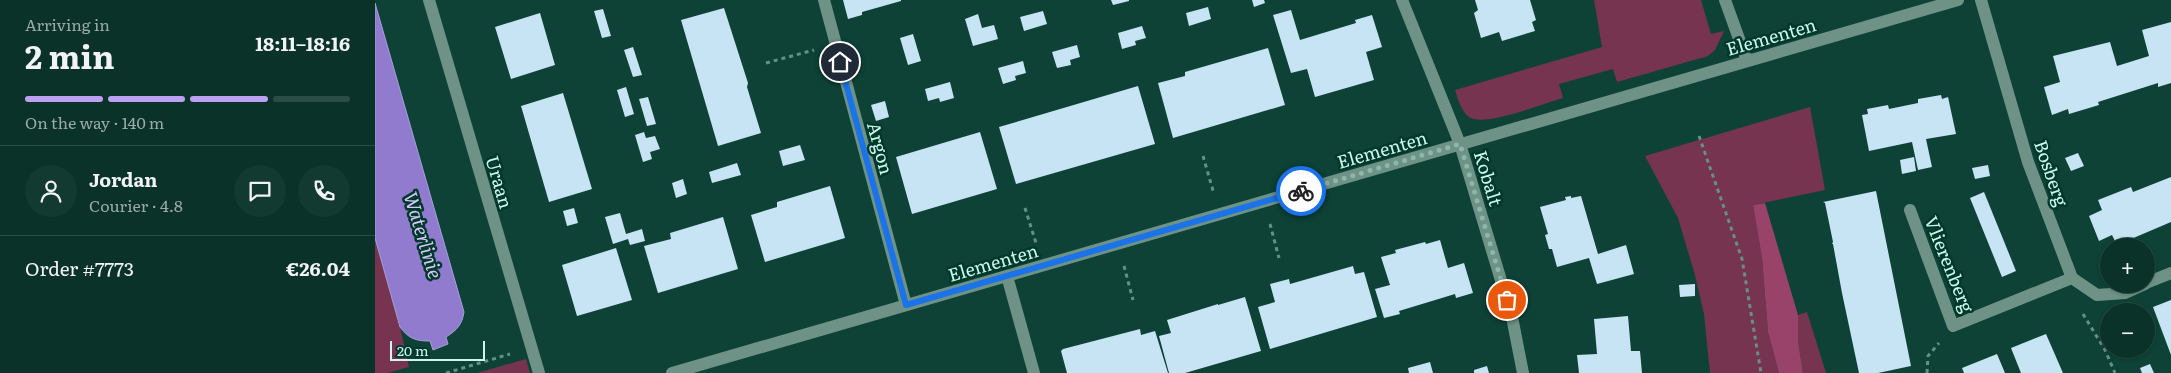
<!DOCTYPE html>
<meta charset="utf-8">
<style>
body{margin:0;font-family:Literata,serif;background:#133a30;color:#f1f3f6;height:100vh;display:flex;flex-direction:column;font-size:19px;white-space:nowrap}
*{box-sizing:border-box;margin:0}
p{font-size:16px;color:#99aaa8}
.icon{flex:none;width:28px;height:28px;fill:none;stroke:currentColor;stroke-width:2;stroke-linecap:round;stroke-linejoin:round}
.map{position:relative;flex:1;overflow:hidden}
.details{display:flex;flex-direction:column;background:#0a3228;width:375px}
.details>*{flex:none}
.controls{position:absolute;left:1725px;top:238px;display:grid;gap:10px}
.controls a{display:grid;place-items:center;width:55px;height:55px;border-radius:50%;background:#0a3228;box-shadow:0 1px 4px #0004,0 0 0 1px #2a4d45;font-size:25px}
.scale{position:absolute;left:15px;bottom:12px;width:95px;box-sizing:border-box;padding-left:5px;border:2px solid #ccf7ea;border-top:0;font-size:14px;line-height:18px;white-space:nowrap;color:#ccf7ea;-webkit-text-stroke:4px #00382c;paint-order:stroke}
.pin{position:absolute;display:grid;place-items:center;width:42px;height:42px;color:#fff;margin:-21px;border:2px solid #fff;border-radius:50%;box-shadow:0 1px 5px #0007}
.courier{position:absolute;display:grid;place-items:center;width:50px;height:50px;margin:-25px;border:4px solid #1a73e8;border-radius:50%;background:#fff;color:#222;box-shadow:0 1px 6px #0007}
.head em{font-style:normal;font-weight:700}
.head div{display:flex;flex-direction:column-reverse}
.head{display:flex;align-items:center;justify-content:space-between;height:85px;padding:0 25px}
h1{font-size:32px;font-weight:700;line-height:38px}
.bar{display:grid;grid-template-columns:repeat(4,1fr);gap:8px 5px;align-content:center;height:60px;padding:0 25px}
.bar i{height:6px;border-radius:4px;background:#2a4d45}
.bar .on{background:#bca0f2}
.bar p{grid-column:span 4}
.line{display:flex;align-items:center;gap:12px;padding:0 25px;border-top:1px solid #2a4d45}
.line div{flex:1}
.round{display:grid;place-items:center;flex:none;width:52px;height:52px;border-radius:26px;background:#133a30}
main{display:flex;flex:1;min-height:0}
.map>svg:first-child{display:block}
.green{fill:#763451}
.forest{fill:#99426a}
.water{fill:#907bcf;stroke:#a2a0d7}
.building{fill:#c7e4f5}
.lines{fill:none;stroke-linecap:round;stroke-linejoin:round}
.path{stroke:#629286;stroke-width:3;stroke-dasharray:4 4;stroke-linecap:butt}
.minor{stroke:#6e9286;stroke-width:12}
.done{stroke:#8ab8ab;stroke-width:5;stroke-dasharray:0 9}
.route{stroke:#1a73e8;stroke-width:6}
.labels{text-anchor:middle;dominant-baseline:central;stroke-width:5;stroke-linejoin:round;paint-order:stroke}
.street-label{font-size:18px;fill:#ccf7ea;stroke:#00382c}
.water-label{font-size:19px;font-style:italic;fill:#d2c9f6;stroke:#00382c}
</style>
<main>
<section class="details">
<div class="head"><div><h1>2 min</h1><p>Arriving in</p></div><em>18:11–18:16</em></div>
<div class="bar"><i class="on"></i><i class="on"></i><i class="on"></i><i></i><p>On the way · 140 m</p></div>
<div class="line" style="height:90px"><a class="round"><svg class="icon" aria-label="person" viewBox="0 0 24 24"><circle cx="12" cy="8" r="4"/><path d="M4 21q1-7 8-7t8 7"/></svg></a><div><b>Jordan</b><p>Courier · 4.8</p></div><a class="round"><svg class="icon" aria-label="chat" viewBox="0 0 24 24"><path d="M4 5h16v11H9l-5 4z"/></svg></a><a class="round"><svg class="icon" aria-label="phone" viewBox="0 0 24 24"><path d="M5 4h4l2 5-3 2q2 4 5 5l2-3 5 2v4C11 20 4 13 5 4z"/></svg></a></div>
<div class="line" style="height:65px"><div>Order #7773</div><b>€26.04</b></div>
</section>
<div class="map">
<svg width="1796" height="373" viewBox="0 0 1796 373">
<rect width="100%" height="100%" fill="#0e4236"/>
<!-- green -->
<path class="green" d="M 1219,0 L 1326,0 L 1336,34 L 1349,31 L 1340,50 L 1333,56 L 1242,82 L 1238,69 L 1184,84 L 1188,98 C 1169,103 1109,128 1094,117 C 1086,111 1083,99 1080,90 L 1227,47 Z
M 1435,107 L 1450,190 L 1378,205 L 1387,258 L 1393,332 L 1404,373 L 1335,373 L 1329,314 L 1320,275 L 1303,218 L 1270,156 Z
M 0,238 L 25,327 L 34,367 L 12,373 L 0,373 Z
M 1432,312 L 1451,373 L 1428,373 L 1423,341 L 1423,315 Z
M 151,359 L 155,373 L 102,373 Z"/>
<!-- forest -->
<path class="forest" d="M 1390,203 L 1423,315 L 1423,341 L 1428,373 L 1404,373 L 1393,332 L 1387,258 L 1378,205 Z"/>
<!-- water -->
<path class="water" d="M 0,3 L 89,312 C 87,325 82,330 71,337 L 73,344 L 58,350 L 55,341 C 41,341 34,339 25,327 L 0,238 Z"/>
<!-- building -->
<path class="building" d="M 468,0 L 526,0 L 526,1 L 487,12 L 487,15 L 473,19 Z
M 736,0 L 754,0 L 754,1 L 738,5 Z
M 877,0 L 889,0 L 890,3 L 879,7 Z
M 1100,0 L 1155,0 L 1161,20 L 1157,22 L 1160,31 L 1127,41 L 1124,32 L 1106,38 L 1099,13 L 1103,10 Z
M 833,7 L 836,19 L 814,26 L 811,13 Z
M 349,8 L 373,83 L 372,87 L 386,133 L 343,146 L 306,20 Z
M 228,9 L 236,36 L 227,38 L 219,11 Z
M 916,10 L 925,40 L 981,23 L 980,20 L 997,15 L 1007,47 L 991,52 L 999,80 L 940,97 L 932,69 L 916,73 L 898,15 Z
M 668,11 L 672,24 L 649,31 L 645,17 Z
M 165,13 L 180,65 L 136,79 L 120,27 Z
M 603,14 L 607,28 L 619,25 L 623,39 L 598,46 L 590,19 Z
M 1796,22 L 1796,83 L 1783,87 L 1783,83 L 1723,102 L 1724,105 L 1694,114 L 1693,109 L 1677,115 L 1669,87 L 1685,82 L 1678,56 L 1735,42 L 1742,66 L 1774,56 L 1767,30 Z
M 767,26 L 771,38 L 760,41 L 761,45 L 747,49 L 743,33 Z
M 538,34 L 546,61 L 533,65 L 525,38 Z
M 702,45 L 705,57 L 695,60 L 696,65 L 682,68 L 677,52 Z
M 258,47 L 267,75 L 258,77 L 249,50 Z
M 893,48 L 910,105 L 798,138 L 783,83 L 810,76 L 810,72 Z
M 648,61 L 651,73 L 640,76 L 641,80 L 628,84 L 623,68 Z
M 575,82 L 579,98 L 565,102 L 564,98 L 553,101 L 550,89 Z
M 763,86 L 780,144 L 641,184 L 624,127 Z
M 251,87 L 259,114 L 250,117 L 242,90 Z
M 188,93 L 217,189 L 174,202 L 146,106 Z
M 1566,95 L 1567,99 L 1573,97 L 1581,134 L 1551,139 L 1557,167 L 1543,170 L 1537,142 L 1494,151 L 1487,115 L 1493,114 L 1492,109 L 1513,105 L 1514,109 L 1543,103 L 1543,99 Z
M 273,97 L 281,124 L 272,126 L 264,99 Z
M 510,101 L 514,117 L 501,121 L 496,105 Z
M 269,132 L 271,138 L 280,136 L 285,149 L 275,152 L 277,159 L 268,162 L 260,135 Z
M 605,132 L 622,189 L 537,214 L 521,157 Z
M 425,145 L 430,160 L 408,166 L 404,151 Z
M 1703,153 L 1709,166 L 1696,171 L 1690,158 Z
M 1539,157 L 1541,171 L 1527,174 L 1525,160 Z
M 362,163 L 366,175 L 337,183 L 334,172 Z
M 1613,165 L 1615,176 L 1600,179 L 1597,168 Z
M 1796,177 L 1796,222 L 1742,245 L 1737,235 L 1724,241 L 1714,216 L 1727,210 L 1723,200 L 1756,187 L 1758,192 Z
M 308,179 L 312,194 L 301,198 L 297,183 Z
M 455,186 L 470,238 L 390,262 L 376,215 L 402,207 L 402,202 Z
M 1501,191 L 1536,366 L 1503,373 L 1484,373 L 1467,293 L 1458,244 L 1457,244 L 1458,242 L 1450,203 L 1448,202 Z
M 1609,192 L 1641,271 L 1627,277 L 1595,198 Z
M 1196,196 L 1196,198 L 1206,196 L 1223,254 L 1251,245 L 1259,274 L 1222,284 L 1214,258 L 1182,267 L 1177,249 L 1174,249 L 1170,235 L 1173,234 L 1165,207 L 1191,200 L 1190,197 Z
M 199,208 L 203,223 L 192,226 L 188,211 Z
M 245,213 L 251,234 L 267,229 L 270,241 L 255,245 L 253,239 L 238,244 L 230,217 Z
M 348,217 L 363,269 L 283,293 L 269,246 L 296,239 L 295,233 Z
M 1065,240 L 1073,268 L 1089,263 L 1098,293 L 1081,298 L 1080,294 L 1024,311 L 1025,314 L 1009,318 L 1000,289 L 1015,285 L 1006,257 L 1021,253 L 1020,250 L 1050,242 L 1051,244 Z
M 241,248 L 257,300 L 202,316 L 187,265 Z
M 978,266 L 980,274 L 989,272 L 1002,317 L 895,349 L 883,307 L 900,302 L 895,284 L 914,279 L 915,284 Z
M 1320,284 L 1320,296 L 1305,297 L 1304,285 Z
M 870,297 L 886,351 L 810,373 L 794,373 L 784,336 L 796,333 L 792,320 L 843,304 L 843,305 Z
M 1796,300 L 1796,355 L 1778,307 Z
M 1757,304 L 1759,311 L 1748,311 L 1747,307 Z
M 1253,316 L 1256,351 L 1265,351 L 1267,373 L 1204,373 L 1202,355 L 1222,354 L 1219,319 Z
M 765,329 L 766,335 L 780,331 L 793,373 L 692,373 L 686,351 L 688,349 Z
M 1671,334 L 1688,373 L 1646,373 L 1636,348 Z
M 1622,354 L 1630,373 L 1589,373 L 1587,368 Z
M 1055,362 L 1058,373 L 1034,373 L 1033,368 Z
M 1775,364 L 1779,373 L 1767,373 L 1765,368 Z
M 1112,366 L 1114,373 L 1099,373 L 1099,370 Z"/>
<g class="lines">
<!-- path -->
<path class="path" d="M 391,63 L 439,50
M 1324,136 L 1367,259 L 1386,373
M 828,156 L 839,194
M 650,208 L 661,243
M 895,224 L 904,258
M 749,266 L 758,300
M 1708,314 L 1730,350 L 1740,373
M 71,373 L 135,354
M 1552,373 L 1553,356 L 1564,343"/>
<!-- minor -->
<path class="minor" d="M 54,0 L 164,373
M 449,0 L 531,305
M 1027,0 L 1085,144 L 1137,317 L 1148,373
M 1350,0 L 1372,61
M 1606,0 L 1653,162 L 1697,278 L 1722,295 L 1750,293 L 1770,284
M 1535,210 L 1578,326 L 1697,278
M 632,276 L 659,373
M 1771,283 L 1796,273
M 297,373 L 1583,0"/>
</g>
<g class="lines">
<!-- done -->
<path class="done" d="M 926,191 L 1085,144 L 1132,300"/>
<!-- route -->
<path class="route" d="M 465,62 L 531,305 L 926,191"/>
</g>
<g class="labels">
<!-- street labels -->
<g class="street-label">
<text transform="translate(1396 36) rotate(-16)">Elementen</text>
<text transform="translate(506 148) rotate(75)">Argon</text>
<text transform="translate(1007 149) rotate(-16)">Elementen</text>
<text transform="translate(1677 173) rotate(71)">Bosberg</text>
<text transform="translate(1114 178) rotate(73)">Kobalt</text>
<text transform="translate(125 182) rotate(74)">Uraan</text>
<text transform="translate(618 262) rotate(-16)">Elementen</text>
<text transform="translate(1575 264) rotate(68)">Vlierenberg</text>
</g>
<!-- water labels -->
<g class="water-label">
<text transform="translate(49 235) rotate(73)">Waterlinie</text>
</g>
</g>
</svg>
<div class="controls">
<a>+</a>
<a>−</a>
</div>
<div class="scale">20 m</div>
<div class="pin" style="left:1132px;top:300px;background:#ea580c"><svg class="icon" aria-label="bag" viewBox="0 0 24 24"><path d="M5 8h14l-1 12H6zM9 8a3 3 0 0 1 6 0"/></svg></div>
<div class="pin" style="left:465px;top:62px;background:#1f2937"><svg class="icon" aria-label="home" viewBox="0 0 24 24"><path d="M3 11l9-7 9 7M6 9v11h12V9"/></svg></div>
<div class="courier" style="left:926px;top:191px"><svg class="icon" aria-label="bike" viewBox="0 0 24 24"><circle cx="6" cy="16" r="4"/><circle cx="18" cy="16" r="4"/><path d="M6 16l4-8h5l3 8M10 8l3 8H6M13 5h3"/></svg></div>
</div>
</main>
